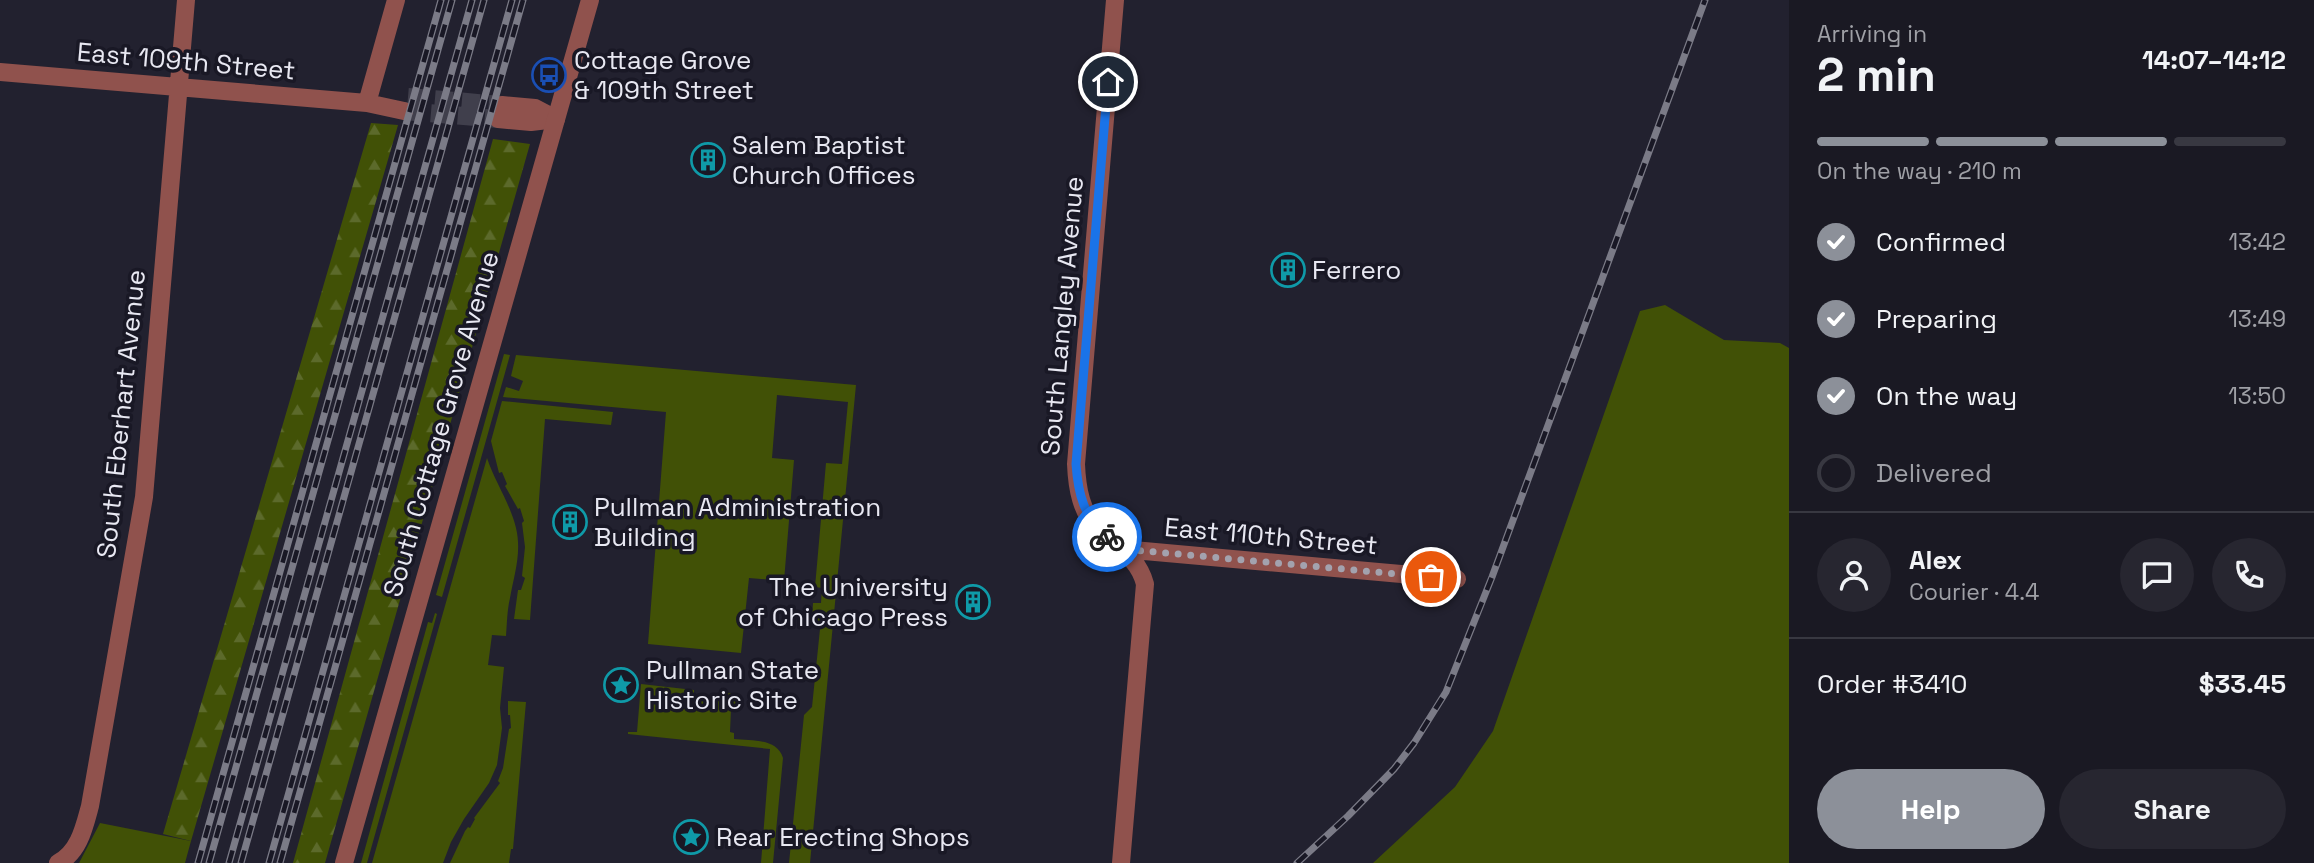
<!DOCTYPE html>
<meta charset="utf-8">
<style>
body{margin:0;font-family:"Space Grotesk",sans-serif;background:#272630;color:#f1f3f6;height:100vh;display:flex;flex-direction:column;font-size:26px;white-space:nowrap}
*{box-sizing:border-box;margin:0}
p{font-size:23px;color:#9fa0a6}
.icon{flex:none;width:38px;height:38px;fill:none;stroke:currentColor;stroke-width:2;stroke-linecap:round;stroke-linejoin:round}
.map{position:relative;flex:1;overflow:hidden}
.panel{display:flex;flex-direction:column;background:#1a1923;width:525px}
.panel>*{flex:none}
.pin{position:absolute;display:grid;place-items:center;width:60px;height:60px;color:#fff;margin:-30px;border:4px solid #fff;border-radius:50%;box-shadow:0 2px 7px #0007}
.courier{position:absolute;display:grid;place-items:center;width:70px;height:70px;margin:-35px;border:5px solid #1a73e8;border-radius:50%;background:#fff;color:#222;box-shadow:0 2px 9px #0007}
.overview em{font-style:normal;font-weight:600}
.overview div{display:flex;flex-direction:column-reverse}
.overview{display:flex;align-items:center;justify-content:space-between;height:119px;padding:0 28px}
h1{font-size:46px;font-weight:600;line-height:52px}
.bar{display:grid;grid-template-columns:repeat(4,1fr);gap:10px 7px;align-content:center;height:84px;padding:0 28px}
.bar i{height:9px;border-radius:5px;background:#383841}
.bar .selected{background:#8c9099}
.bar p{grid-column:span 4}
.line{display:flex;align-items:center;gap:18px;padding:0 28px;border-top:2px solid #383841}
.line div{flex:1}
.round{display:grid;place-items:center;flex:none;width:74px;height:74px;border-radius:37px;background:#272630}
ol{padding:0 28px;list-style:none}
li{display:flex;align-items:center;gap:21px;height:77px}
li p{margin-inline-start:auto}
li .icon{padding:7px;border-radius:50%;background:#8c9099;color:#fff;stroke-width:4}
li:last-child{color:#9fa0a6}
li i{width:38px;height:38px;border:4px solid #383841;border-radius:50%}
.primary-button{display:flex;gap:14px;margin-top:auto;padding:14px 28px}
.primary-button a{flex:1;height:80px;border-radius:42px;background:#8c9099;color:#fff;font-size:28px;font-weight:600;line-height:80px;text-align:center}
.primary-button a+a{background:#272630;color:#f1f3f6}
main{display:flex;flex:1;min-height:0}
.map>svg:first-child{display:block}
.grass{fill:#415106}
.forest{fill:url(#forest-firs)}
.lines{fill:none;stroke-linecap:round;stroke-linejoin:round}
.minor-tunnel{stroke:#403f4c;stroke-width:18;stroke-dasharray:18 9;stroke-linecap:butt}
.minor{stroke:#90524d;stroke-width:18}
.tertiary{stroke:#90524d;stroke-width:18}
.rail-casing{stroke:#7b7b87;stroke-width:7}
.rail{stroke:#191825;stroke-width:4.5;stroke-dasharray:13;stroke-linecap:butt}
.done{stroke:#a3a2ae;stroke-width:7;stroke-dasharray:0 12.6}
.route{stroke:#1a73e8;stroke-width:9}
.labels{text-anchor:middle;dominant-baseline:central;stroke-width:7;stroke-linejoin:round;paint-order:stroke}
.poi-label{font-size:26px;fill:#e8e8f2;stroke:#191825;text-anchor:start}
.street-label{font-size:26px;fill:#e8e8f2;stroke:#191825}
</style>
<main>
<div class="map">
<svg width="1789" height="863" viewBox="0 0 1789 863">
<defs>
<pattern id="forest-firs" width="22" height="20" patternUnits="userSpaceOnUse" patternTransform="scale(1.75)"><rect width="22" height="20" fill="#415106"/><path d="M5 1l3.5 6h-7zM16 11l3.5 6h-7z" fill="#5c6a2b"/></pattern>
</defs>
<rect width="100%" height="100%" fill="#22212f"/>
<!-- grass -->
<path class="grass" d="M 1665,305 L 1724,340 L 1780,343 L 1789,348 L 1789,863 L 1373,863 L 1455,787 L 1493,731 L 1640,311 Z
M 504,354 L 510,355 L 442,597 L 436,595 Z
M 516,355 L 856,385 L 810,863 L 789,863 L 804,715 L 812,707 L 820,629 L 812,619 L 813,603 L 821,603 L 822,588 L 815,587 L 826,463 L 842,464 L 848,402 L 777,395 L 772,458 L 794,460 L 784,581 L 749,578 L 741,653 L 648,644 L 666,412 L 503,397 L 506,387 L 519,391 L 523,381 L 511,376 Z
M 502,401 L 613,412 L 611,425 L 545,419 L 530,620 L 514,619 L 518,590 L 521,590 L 525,578 L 522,576 L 525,547 L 522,523 L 524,521 L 520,508 L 518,509 L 505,486 L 507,484 L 502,472 L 499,473 L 491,441 Z
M 487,458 C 495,482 510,503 516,528 C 522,553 514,575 510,598 C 507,611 507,624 506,636 L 492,635 L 488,665 L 504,667 L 500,708 L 502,728 L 497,765 L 489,783 L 464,819 L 451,842 L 443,863 L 372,863 Z
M 435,613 L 437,614 L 367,863 L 361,863 L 428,622 L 432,623 Z
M 641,684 L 694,690 L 694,695 L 720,698 L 721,692 L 738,694 L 737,709 L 731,709 L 730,732 L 734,733 L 734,739 C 751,741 777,738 783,758 L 773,863 L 761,863 L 770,749 L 628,734 L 628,732 L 637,732 Z
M 508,701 L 526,702 L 513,849 L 511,849 L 509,863 L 450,863 L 465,831 L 468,827 L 470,828 L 475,819 L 474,818 L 500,783 L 498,781 L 503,768 L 509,729 L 511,728 L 510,715 L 508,715 Z
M 100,823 L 191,841 L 185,863 L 79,863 Z"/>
<!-- forest -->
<path class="forest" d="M 371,123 L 398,125 L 191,841 L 163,834 Z
M 493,139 L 530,144 L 325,863 L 293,863 Z"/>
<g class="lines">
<!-- minor-tunnel -->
<path class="minor-tunnel" d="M 408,97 L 502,105
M 404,111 L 498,119"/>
<!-- minor -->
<path class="minor" d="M 1115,0 L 1076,464 C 1077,489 1081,512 1099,531 C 1118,549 1138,557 1145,584 L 1121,863
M 0,72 L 367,103 L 404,111
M 367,103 L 396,0
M 502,105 L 535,108 L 556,119
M 498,119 L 531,122 L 556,119
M 1122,549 L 1457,579
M 58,863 C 79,852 84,828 90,806 L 144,497 L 186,0"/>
<!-- tertiary -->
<path class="tertiary" d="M 344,863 L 590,0"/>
<!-- rail casing -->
<g class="rail-casing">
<path id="rail" d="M 198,863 L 441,0
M 209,863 L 452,0
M 229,863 L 472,0
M 241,863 L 484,0
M 269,863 L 512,0
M 280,863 L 523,0
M 1297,863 L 1348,816 L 1394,769 L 1414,743 L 1446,692 L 1492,577 L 1705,0"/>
</g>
<!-- rail -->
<use href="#rail" class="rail"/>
</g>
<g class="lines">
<!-- done -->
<path class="done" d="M 1107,537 L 1122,549 L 1431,577"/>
<!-- route -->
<path class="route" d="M 1107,537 C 1084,517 1078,494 1076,464 L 1108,82"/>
</g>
<!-- icons -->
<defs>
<g id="bus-ring" transform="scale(1.75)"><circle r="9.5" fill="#191825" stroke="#1a4fb4" stroke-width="1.5"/><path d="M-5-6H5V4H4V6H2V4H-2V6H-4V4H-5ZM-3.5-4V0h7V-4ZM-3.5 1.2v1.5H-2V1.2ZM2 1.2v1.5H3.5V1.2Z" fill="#1a4fb4"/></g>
<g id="building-ring" transform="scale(1.75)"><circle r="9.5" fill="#191825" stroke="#0f9aa8" stroke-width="1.5"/><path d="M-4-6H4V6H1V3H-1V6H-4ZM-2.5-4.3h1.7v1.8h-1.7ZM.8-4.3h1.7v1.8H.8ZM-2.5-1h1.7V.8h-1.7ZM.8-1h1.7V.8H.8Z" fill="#0f9aa8"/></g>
<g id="sight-ring" transform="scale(1.75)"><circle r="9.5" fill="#191825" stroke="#0f9aa8" stroke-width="1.5"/><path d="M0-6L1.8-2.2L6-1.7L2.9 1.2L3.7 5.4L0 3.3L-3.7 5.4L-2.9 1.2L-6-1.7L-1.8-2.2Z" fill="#0f9aa8"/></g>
</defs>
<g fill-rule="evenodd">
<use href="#bus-ring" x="549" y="75"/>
<use href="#building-ring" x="708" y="160"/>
<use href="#building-ring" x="1288" y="270"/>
<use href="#building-ring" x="570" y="522"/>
<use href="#building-ring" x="973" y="602"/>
<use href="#sight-ring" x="621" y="685"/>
<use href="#sight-ring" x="691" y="837"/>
</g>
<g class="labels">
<!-- poi labels -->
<g class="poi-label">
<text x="574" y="60">Cottage Grove<tspan x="574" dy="30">&amp; 109th Street</tspan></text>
<text x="732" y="145">Salem Baptist<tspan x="732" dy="30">Church Offices</tspan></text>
<text x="1312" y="270">Ferrero</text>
<text x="594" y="507">Pullman Administration<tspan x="594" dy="30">Building</tspan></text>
<text x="948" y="587" text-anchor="end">The University<tspan x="948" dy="30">of Chicago Press</tspan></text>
<text x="646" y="670">Pullman State<tspan x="646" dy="30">Historic Site</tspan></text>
<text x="716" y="837">Rear Erecting Shops</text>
</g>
<!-- street labels -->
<g class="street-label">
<text transform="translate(186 61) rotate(5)">East 109th Street</text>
<text transform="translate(1062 316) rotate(-85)">South Langley Avenue</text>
<text transform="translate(121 414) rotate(-84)">South Eberhart Avenue</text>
<text transform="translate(441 424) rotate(-74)">South Cottage Grove Avenue</text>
<text transform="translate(1271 536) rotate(5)">East 110th Street</text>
</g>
</g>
</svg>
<div class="pin" style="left:1431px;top:577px;background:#ea580c"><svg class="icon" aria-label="bag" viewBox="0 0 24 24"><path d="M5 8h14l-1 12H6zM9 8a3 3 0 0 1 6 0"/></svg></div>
<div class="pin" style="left:1108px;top:82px;background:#1f2937"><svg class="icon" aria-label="home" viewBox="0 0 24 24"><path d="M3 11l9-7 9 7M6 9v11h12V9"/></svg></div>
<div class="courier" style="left:1107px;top:537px"><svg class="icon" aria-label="bike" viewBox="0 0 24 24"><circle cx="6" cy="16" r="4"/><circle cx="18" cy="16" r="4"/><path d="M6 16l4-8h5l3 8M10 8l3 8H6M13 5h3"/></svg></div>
</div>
<section class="panel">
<div class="overview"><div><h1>2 min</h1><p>Arriving in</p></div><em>14:07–14:12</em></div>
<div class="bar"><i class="selected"></i><i class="selected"></i><i class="selected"></i><i></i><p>On the way · 210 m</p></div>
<ol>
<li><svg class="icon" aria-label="check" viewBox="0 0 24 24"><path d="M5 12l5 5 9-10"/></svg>Confirmed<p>13:42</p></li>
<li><svg class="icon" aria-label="check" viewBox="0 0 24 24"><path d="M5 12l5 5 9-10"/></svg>Preparing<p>13:49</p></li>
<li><svg class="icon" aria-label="check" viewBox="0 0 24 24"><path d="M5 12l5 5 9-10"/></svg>On the way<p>13:50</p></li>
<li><i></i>Delivered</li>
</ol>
<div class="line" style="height:126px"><a class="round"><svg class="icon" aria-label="person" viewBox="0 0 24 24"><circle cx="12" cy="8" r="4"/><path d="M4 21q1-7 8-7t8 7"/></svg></a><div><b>Alex</b><p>Courier · 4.4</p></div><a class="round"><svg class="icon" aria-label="chat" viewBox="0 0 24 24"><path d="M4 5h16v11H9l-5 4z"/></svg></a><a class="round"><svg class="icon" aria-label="phone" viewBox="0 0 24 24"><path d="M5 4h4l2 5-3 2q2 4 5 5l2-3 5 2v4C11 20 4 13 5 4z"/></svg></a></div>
<div class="line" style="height:91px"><div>Order #3410</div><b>$33.45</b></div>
<div class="primary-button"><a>Help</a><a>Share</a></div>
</section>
</main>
